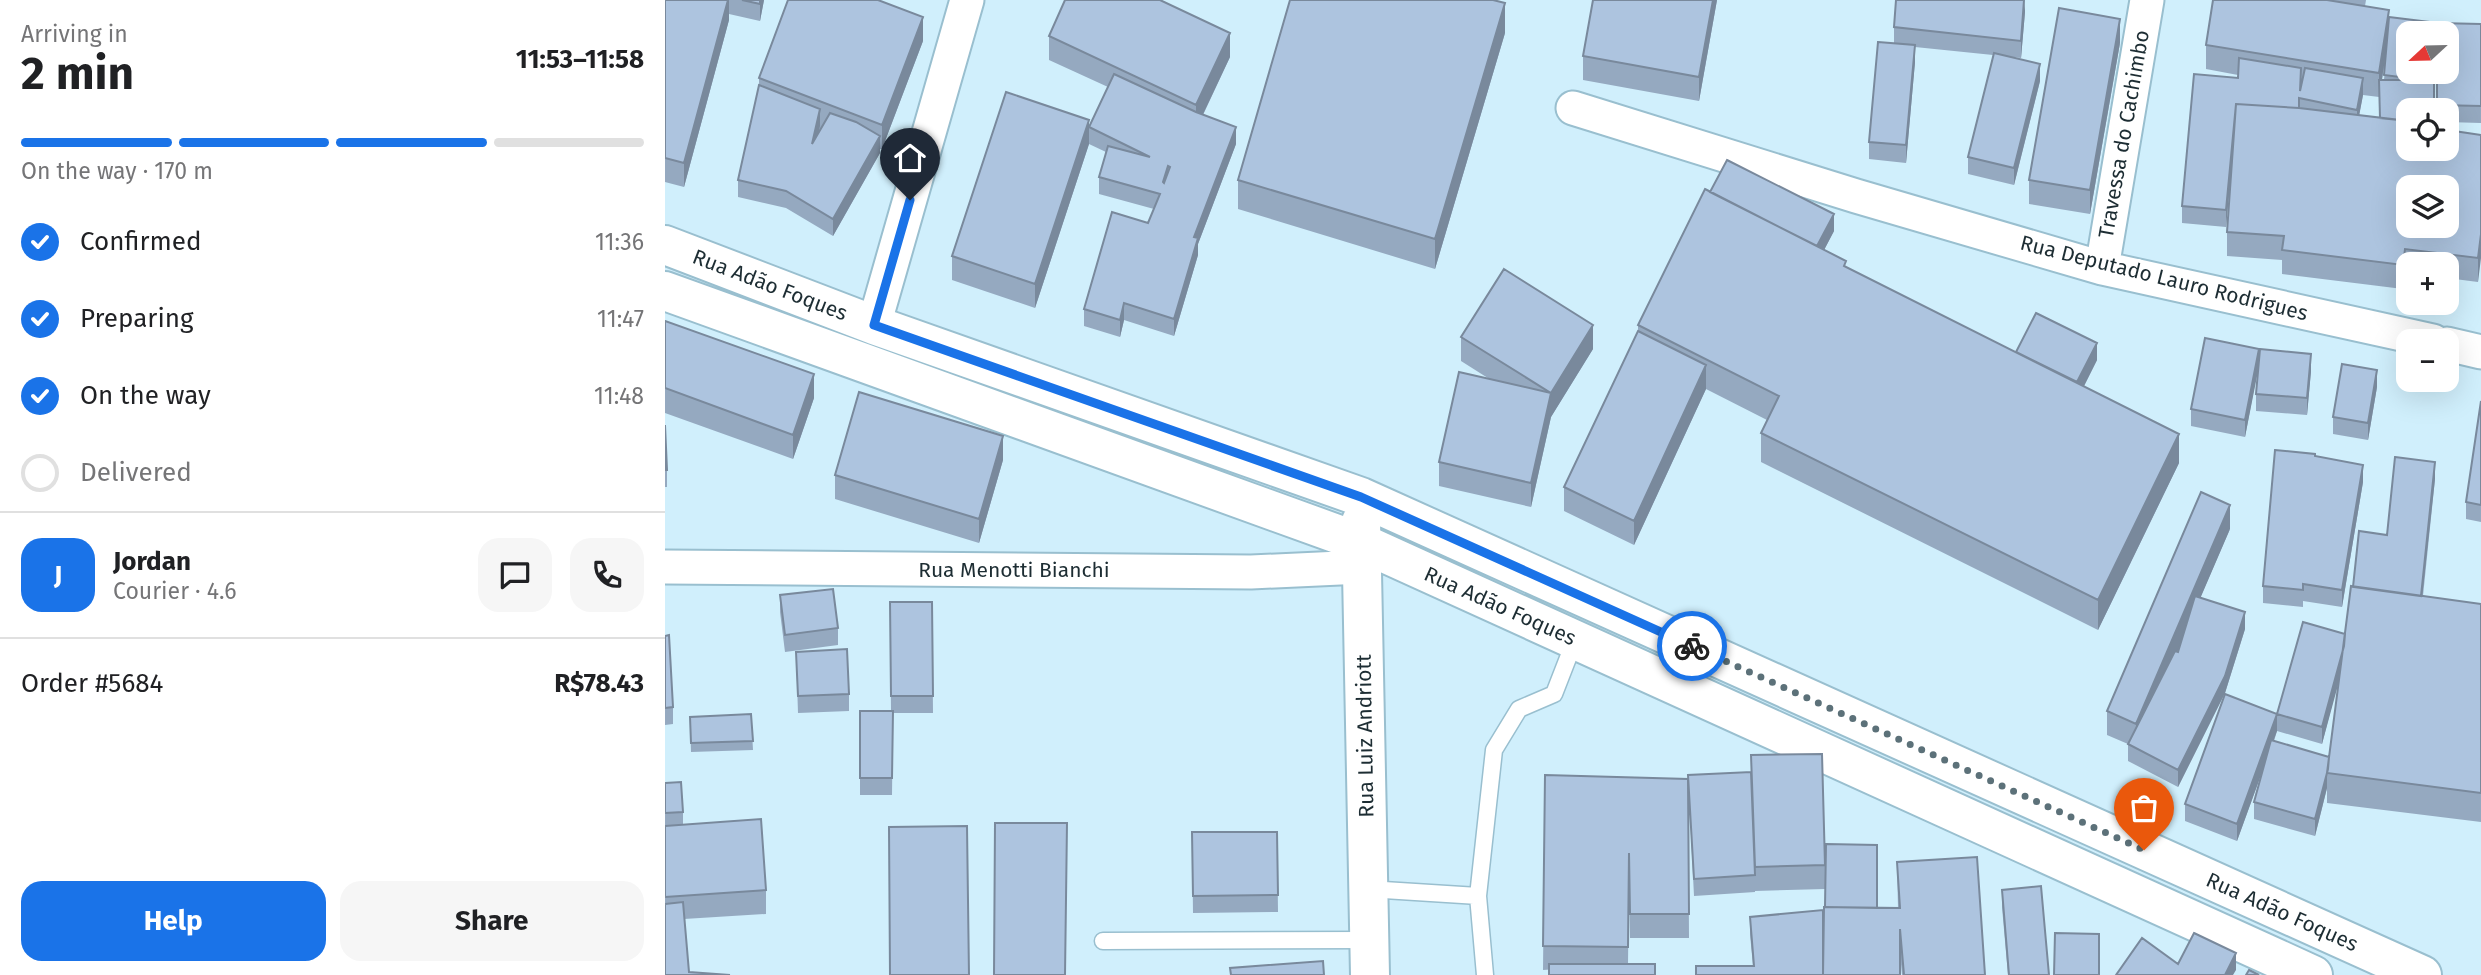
<!DOCTYPE html>
<meta charset="utf-8">
<style>
body{margin:0;font-family:"Fira Sans",sans-serif;background:#f6f6f6;color:#202124;height:100vh;display:flex;flex-direction:column;font-size:26px;white-space:nowrap}
*{box-sizing:border-box;margin:0}
p{font-size:23px;color:#757577}
.icon{flex:none;width:38px;height:38px;fill:none;stroke:currentColor;stroke-width:2;stroke-linecap:round;stroke-linejoin:round}
.map{position:relative;flex:1;overflow:hidden}
.panel{display:flex;flex-direction:column;background:#fff;width:665px}
.panel>*{flex:none}
.needle{width:46px;rotate:248deg}
.tools{position:absolute;left:1731px;top:21px;display:grid;gap:14px}
.tools a{display:grid;place-items:center;width:63px;height:63px;border-radius:14px;background:#fff;box-shadow:0 7px 28px #0002;font-size:35px}
.pin{position:absolute;display:grid;place-items:center;width:60px;height:60px;color:#fff;margin:-72px -30px;border-radius:50% 50% 50% 0;rotate:-45deg;box-shadow:0 0 7px #0007}
.pin .icon{rotate:45deg}
.courier{position:absolute;display:grid;place-items:center;width:70px;height:70px;margin:-35px;border:5px solid #1a73e8;border-radius:50%;background:#fff;color:#222;box-shadow:0 2px 9px #0007}
.head em{font-style:normal;font-weight:700}
.head div{display:flex;flex-direction:column-reverse}
.head{display:flex;align-items:center;justify-content:space-between;height:119px;padding:0 21px}
h1{font-size:46px;font-weight:700;line-height:52px}
.bar{display:grid;grid-template-columns:repeat(4,1fr);gap:10px 7px;align-content:center;height:84px;padding:0 21px}
.bar i{height:9px;border-radius:5px;background:#e0e0e0}
.bar .current{background:#1a73e8}
.bar p{grid-column:span 4}
.line{display:flex;align-items:center;gap:18px;padding:0 21px;border-top:2px solid #e0e0e0}
.line div{flex:1}
.round{display:grid;place-items:center;flex:none;width:74px;height:74px;border-radius:21px;background:#f6f6f6}
ol{padding:0 21px;list-style:none}
li{display:flex;align-items:center;gap:21px;height:77px}
li p{margin-inline-start:auto}
li .icon{padding:7px;border-radius:50%;background:#1a73e8;color:#fff;stroke-width:4}
li:last-child{color:#757577}
li i{width:38px;height:38px;border:4px solid #e0e0e0;border-radius:50%}
.cta{display:flex;gap:14px;margin-top:auto;padding:14px 21px}
.cta a{flex:1;height:80px;border-radius:21px;background:#1a73e8;color:#fff;font-size:28px;font-weight:700;line-height:80px;text-align:center}
.cta a+a{background:#f6f6f6;color:#202124}
main{display:flex;flex:1;min-height:0}
.map>svg:first-child{display:block}
.lines{fill:none;stroke-linecap:round;stroke-linejoin:round}
.lane-casing{stroke:#99bfcf;stroke-width:19}
.street-casing{stroke:#99bfcf;stroke-width:37}
.secondary-casing{stroke:#99bfcf;stroke-width:42}
.lane{stroke:#fff;stroke-width:16}
.street{stroke:#fff;stroke-width:33}
.secondary{stroke:#fff;stroke-width:38}
.wall{fill:#95a9c0;fill-rule:evenodd}
.shaded-wall{fill:#79899c}
.building{fill:#adc4df;stroke:#79899c;stroke-width:2;fill-rule:evenodd}
.done{stroke:#5c7179;stroke-width:7;stroke-dasharray:0 12.6}
.route{stroke:#1a73e8;stroke-width:9}
.labels{text-anchor:middle;dominant-baseline:central;stroke-width:7;stroke-linejoin:round;paint-order:stroke}
.street-label{font-size:21px;fill:#1d2d33;stroke:#fff}
</style>
<main>
<section class="panel">
<div class="head"><div><h1>2 min</h1><p>Arriving in</p></div><em>11:53–11:58</em></div>
<div class="bar"><i class="current"></i><i class="current"></i><i class="current"></i><i></i><p>On the way · 170 m</p></div>
<ol>
<li><svg class="icon" aria-label="check" viewBox="0 0 24 24"><path d="M5 12l5 5 9-10"/></svg>Confirmed<p>11:36</p></li>
<li><svg class="icon" aria-label="check" viewBox="0 0 24 24"><path d="M5 12l5 5 9-10"/></svg>Preparing<p>11:47</p></li>
<li><svg class="icon" aria-label="check" viewBox="0 0 24 24"><path d="M5 12l5 5 9-10"/></svg>On the way<p>11:48</p></li>
<li><i></i>Delivered</li>
</ol>
<div class="line" style="height:126px"><b class="round" style="background:#1a73e8;color:#fff">J</b><div><b>Jordan</b><p>Courier · 4.6</p></div><a class="round"><svg class="icon" aria-label="chat" viewBox="0 0 24 24"><path d="M4 5h16v11H9l-5 4z"/></svg></a><a class="round"><svg class="icon" aria-label="phone" viewBox="0 0 24 24"><path d="M5 4h4l2 5-3 2q2 4 5 5l2-3 5 2v4C11 20 4 13 5 4z"/></svg></a></div>
<div class="line" style="height:91px"><div>Order #5684</div><b>R$78.43</b></div>
<div class="cta"><a>Help</a><a>Share</a></div>
</section>
<div class="map">
<svg width="1816" height="975" viewBox="0 0 1816 975">
<rect width="100%" height="100%" fill="#d0effc"/>
<g class="lines">
<!-- lane casing -->
<g class="lane-casing">
<path id="lane" d="M 703,889 L 813,896
M 438,941 L 704,940
M 820,975 L 813,896 L 829,750 L 854,709 L 889,694 L 910,640"/>
</g>
<!-- street casing -->
<g class="street-casing">
<path id="street" d="M 908,108 L 1191,196 L 1437,268 L 1768,341
M 1437,268 L 1482,0
M 209,325 L 302,0
M 1782,344 L 1816,352
M 0,567 L 586,572 L 697,567"/>
</g>
<!-- secondary casing -->
<g class="secondary-casing">
<path id="secondary" d="M 0,245 L 209,325 L 696,497 L 1757,975
M 0,291 L 697,543 L 1648,975
M 696,522 L 705,975"/>
</g>
<!-- lane -->
<use href="#lane" class="lane"/>
<!-- street -->
<use href="#street" class="street"/>
<!-- secondary -->
<use href="#secondary" class="secondary"/>
</g>
<!-- wall -->
<path class="wall" d="M 0,0 L 99,0 L 95,21 L 64,14 L 64,20 L 19,187 L 0,182 Z
M 1052,0 L 1034,101 L 918,80 L 918,56 Z
M 1548,0 L 1701,0 L 1700,6 L 1724,17 L 1773,23 L 1816,24 L 1816,123 L 1782,122 L 1782,110 L 1772,110 L 1772,72 L 1782,33 L 1743,72 L 1771,72 L 1768,94 L 1743,149 L 1816,135 L 1813,282 L 1782,278 L 1782,264 L 1743,264 L 1743,273 L 1740,273 L 1738,289 L 1617,274 L 1617,260 L 1562,256 L 1562,232 L 1568,154 L 1561,227 L 1517,223 L 1517,206 L 1573,78 L 1573,75 L 1541,69 L 1541,45 ZM 1721,56 L 1719,80 L 1717,80 ZM 1698,95 L 1714,97 L 1715,118 L 1694,115 Z
M 1360,12 L 1356,58 L 1339,56 L 1375,81 L 1349,185 L 1303,174 L 1303,157 L 1328,55 L 1250,47 L 1250,62 L 1241,163 L 1204,159 L 1204,142 L 1229,43 L 1229,27 Z
M 840,33 L 770,269 L 573,209 L 573,180 Z
M 384,36 L 565,57 L 538,115 L 571,144 L 533,244 L 533,255 L 509,336 L 459,320 L 455,337 L 419,326 L 419,309 L 483,223 L 489,209 L 434,194 L 434,177 L 441,152 L 424,144 L 370,308 L 287,280 L 287,256 L 424,127 L 443,87 L 384,60 Z
M 258,41 L 217,149 L 215,149 L 215,153 L 168,236 L 121,208 L 73,197 L 73,180 L 94,85 L 94,78 Z
M 1455,43 L 1425,214 L 1364,204 L 1364,180 Z
M 1045,192 L 1169,231 L 1159,250 L 1181,267 L 1351,352 L 1432,360 L 1419,386 L 1514,463 L 1433,630 L 1096,462 L 1096,433 L 1102,420 L 1041,389 L 969,545 L 899,511 L 899,487 L 973,331 L 973,325 Z
M 0,321 L 149,398 L 128,459 L 0,413 Z
M 796,337 L 928,349 L 886,417 L 866,507 L 774,486 L 774,462 L 826,380 L 796,361 Z
M 1594,363 L 1646,371 L 1642,415 L 1591,411 L 1591,394 L 1593,368 L 1580,437 L 1526,426 L 1526,409 Z
M 1712,387 L 1703,440 L 1668,434 L 1668,417 Z
M 1816,401 L 1816,522 L 1801,519 L 1801,502 Z
M 0,425 L 2,470 L 2,487 L 0,487 Z
M 1650,456 L 1698,482 L 1677,607 L 1638,601 L 1638,607 L 1598,603 L 1598,586 Z
M 338,460 L 314,543 L 170,499 L 170,475 Z
M 1770,479 L 1758,596 L 1816,604 L 1816,822 L 1662,803 L 1662,788 L 1650,836 L 1589,819 L 1589,802 L 1597,772 L 1572,841 L 1520,821 L 1520,804 L 1612,714 L 1680,634 L 1688,587 L 1722,535 ZM 1674,678 L 1664,757 L 1609,741 L 1612,731 L 1657,744 Z
M 1565,529 L 1535,598 L 1580,629 L 1560,693 L 1513,787 L 1463,761 L 1463,744 L 1442,735 L 1442,711 Z
M 115,595 L 173,628 L 173,645 L 120,652 L 115,612 Z
M 225,602 L 267,602 L 268,713 L 228,713 L 227,795 L 195,795 L 195,711 L 226,711 Z
M 0,636 L 8,707 L 8,724 L 0,725 Z
M 131,652 L 184,694 L 184,711 L 133,713 Z
M 86,714 L 88,750 L 26,752 L 25,717 Z
M 1086,772 L 1160,865 L 1212,908 L 1233,908 L 1232,862 L 1320,975 L 1237,975 L 1235,953 L 1160,889 L 1090,891 L 1090,892 L 1029,896 L 1023,775 Z
M 880,775 L 1023,779 L 1024,938 L 965,938 L 964,877 L 963,964 L 878,970 Z
M 0,783 L 18,812 L 18,824 L 101,890 L 101,914 L 19,919 L 24,972 L 65,975 L 0,975 Z
M 527,832 L 612,832 L 613,912 L 528,913 Z
M 1337,890 L 1384,975 L 1343,975 L 1337,907 Z
M 1085,917 L 1158,975 L 1088,966 L 1085,934 Z"/>
<!-- shaded-wall -->
<path class="shaded-wall" d="M 63,0 L 64,0 L 64,20 L 19,187 L 19,163 Z
M 95,0 L 99,0 L 95,21 Z
M 1048,0 L 1052,0 L 1034,101 L 1034,77 Z
M 1360,0 L 1360,12 L 1356,58 L 1356,41 Z
M 840,3 L 840,33 L 770,269 L 770,239 Z
M 1724,10 L 1724,34 L 1714,97 L 1714,73 Z
M 258,17 L 258,41 L 217,149 L 217,125 Z
M 1455,19 L 1455,43 L 1425,214 L 1425,190 Z
M 565,33 L 565,57 L 531,129 L 531,105 Z
M 1250,45 L 1250,62 L 1241,163 L 1241,145 Z
M 1375,64 L 1375,81 L 1349,185 L 1349,168 Z
M 1698,78 L 1698,95 L 1692,127 L 1692,110 Z
M 155,109 L 155,126 L 147,161 L 147,144 Z
M 1570,111 L 1570,128 L 1561,227 L 1561,210 Z
M 424,120 L 424,144 L 370,308 L 370,284 Z
M 571,127 L 571,144 L 533,244 L 533,255 L 509,336 L 509,319 L 529,237 Z
M 215,136 L 215,153 L 168,236 L 168,219 Z
M 1169,214 L 1169,231 L 1147,273 L 1147,256 Z
M 1816,234 L 1816,258 L 1813,282 L 1813,258 Z
M 1740,249 L 1740,273 L 1738,289 L 1738,265 Z
M 459,303 L 459,320 L 455,337 L 455,320 Z
M 928,325 L 928,349 L 886,417 L 886,393 Z
M 1432,343 L 1432,360 L 1407,410 L 1407,392 Z
M 1594,349 L 1594,366 L 1580,437 L 1580,420 Z
M 1646,354 L 1646,371 L 1642,415 L 1642,398 Z
M 1041,365 L 1041,389 L 969,545 L 969,521 Z
M 1712,370 L 1712,387 L 1703,440 L 1703,423 Z
M 149,374 L 149,398 L 128,459 L 128,435 Z
M 886,393 L 886,417 L 866,507 L 866,483 Z
M 1514,434 L 1514,463 L 1433,630 L 1433,600 Z
M 338,436 L 338,460 L 314,543 L 314,519 Z
M 1770,462 L 1770,479 L 1754,625 L 1754,608 Z
M 1698,465 L 1698,482 L 1677,607 L 1677,590 Z
M 1565,505 L 1565,529 L 1471,748 L 1471,724 Z
M 1580,612 L 1580,629 L 1560,693 L 1513,787 L 1513,770 Z
M 1682,635 L 1682,652 L 1657,744 L 1657,727 Z
M 1612,714 L 1612,731 L 1572,841 L 1572,824 Z
M 1662,773 L 1662,788 L 1650,836 L 1650,819 Z
M 1571,953 L 1571,970 L 1568,975 L 1560,975 Z"/>
<!-- building -->
<path class="building" d="M 0,0 L 63,0 L 19,163 L 0,158 Z
M 77,0 L 95,0 L 95,4 Z
M 123,0 L 213,0 L 258,17 L 217,125 L 94,78 Z
M 400,0 L 495,0 L 565,33 L 531,105 L 384,36 Z
M 625,0 L 828,0 L 840,3 L 770,239 L 573,180 Z
M 928,0 L 1048,0 L 1034,77 L 918,56 Z
M 1231,0 L 1359,0 L 1356,41 L 1229,27 Z
M 1548,0 L 1662,0 L 1724,10 L 1714,73 L 1541,45 Z
M 1394,8 L 1455,19 L 1425,190 L 1364,180 Z
M 1724,17 L 1773,23 L 1816,24 L 1816,106 L 1772,105 L 1772,72 L 1782,72 L 1782,33 L 1743,33 L 1743,72 L 1769,72 L 1769,110 L 1743,110 L 1743,121 L 1715,118 L 1714,80 L 1758,80 L 1719,75 Z
M 1213,42 L 1250,45 L 1241,145 L 1204,142 Z
M 1329,53 L 1375,64 L 1349,168 L 1303,157 Z
M 1574,58 L 1636,68 L 1635,91 L 1640,68 L 1698,78 L 1692,110 L 1634,98 L 1634,108 L 1571,104 L 1561,210 L 1517,206 L 1529,74 L 1573,78 Z
M 449,74 L 531,112 L 571,127 L 529,237 L 533,238 L 509,319 L 459,303 L 455,320 L 419,309 L 447,212 L 483,223 L 495,194 L 434,177 L 443,146 L 485,157 L 424,127 ZM 503,166 L 505,167 L 499,183 L 498,182 Z
M 94,85 L 155,109 L 147,144 L 165,113 L 191,122 L 215,136 L 168,219 L 121,191 L 73,180 Z
M 341,92 L 424,120 L 370,284 L 287,256 Z
M 1571,104 L 1634,108 L 1743,121 L 1743,149 L 1782,149 L 1782,130 L 1816,135 L 1816,234 L 1813,258 L 1740,249 L 1738,265 L 1617,250 L 1619,236 L 1562,232 ZM 1743,187 L 1782,187 L 1782,226 L 1743,226 Z
M 1062,160 L 1169,214 L 1152,246 L 1045,192 Z
M 1040,189 L 1181,261 L 1179,266 L 1514,434 L 1433,600 L 1096,433 L 1114,396 L 973,325 Z
M 839,269 L 928,325 L 886,393 L 796,337 Z
M 1371,313 L 1432,343 L 1412,382 L 1351,352 Z
M 0,321 L 149,374 L 128,435 L 0,388 Z
M 973,331 L 1041,365 L 969,521 L 899,487 Z
M 1540,338 L 1594,349 L 1580,420 L 1526,409 Z
M 1595,349 L 1646,354 L 1642,398 L 1591,394 Z
M 1677,364 L 1712,370 L 1703,423 L 1668,417 Z
M 794,372 L 886,393 L 866,483 L 774,462 Z
M 194,392 L 338,436 L 314,519 L 170,475 Z
M 1816,401 L 1816,505 L 1801,502 Z
M 0,425 L 2,470 L 0,470 Z
M 1610,450 L 1650,454 L 1650,456 L 1698,465 L 1677,590 L 1638,584 L 1638,590 L 1598,586 Z
M 1730,457 L 1770,462 L 1756,596 L 1688,587 L 1694,531 L 1722,535 Z
M 1536,492 L 1565,505 L 1471,724 L 1442,711 Z
M 1686,586 L 1816,604 L 1816,793 L 1662,773 Z
M 168,589 L 173,628 L 120,635 L 115,595 Z
M 1530,596 L 1580,612 L 1560,676 L 1513,770 L 1463,744 L 1510,651 L 1513,652 Z
M 225,602 L 267,602 L 268,696 L 226,696 Z
M 1638,622 L 1680,634 L 1679,646 L 1657,727 L 1612,714 Z
M 4,635 L 8,707 L 0,708 L 0,636 Z
M 182,649 L 184,694 L 133,696 L 131,652 Z
M 1560,694 L 1612,714 L 1572,824 L 1520,804 Z
M 195,711 L 228,711 L 227,778 L 195,778 Z
M 86,714 L 88,741 L 26,743 L 25,717 Z
M 1606,740 L 1664,757 L 1663,769 L 1650,819 L 1589,802 Z
M 1157,754 L 1160,865 L 1090,867 L 1086,755 Z
M 1086,772 L 1090,875 L 1029,879 L 1023,775 Z
M 880,775 L 1023,779 L 1024,914 L 965,914 L 964,853 L 963,947 L 878,946 Z
M 16,782 L 18,812 L 0,813 L 0,783 Z
M 96,819 L 101,890 L 0,897 L 0,826 Z
M 330,823 L 402,823 L 400,975 L 329,975 Z
M 302,826 L 304,975 L 225,975 L 224,827 Z
M 527,832 L 612,832 L 613,895 L 528,896 Z
M 1161,844 L 1212,845 L 1212,908 L 1160,907 Z
M 1312,857 L 1320,975 L 1239,975 L 1235,929 L 1235,975 L 1158,975 L 1159,907 L 1235,908 L 1232,862 Z
M 1376,886 L 1384,975 L 1344,975 L 1337,890 Z
M 18,902 L 24,972 L 65,975 L 0,975 L 0,904 Z
M 1158,910 L 1158,975 L 1031,975 L 1031,966 L 1089,966 L 1085,917 Z
M 1390,933 L 1434,934 L 1434,975 L 1389,975 Z
M 1529,933 L 1571,953 L 1560,975 L 1451,975 L 1477,938 L 1513,964 Z
M 658,961 L 659,975 L 566,975 L 565,968 Z
M 884,964 L 990,964 L 990,975 L 884,975 Z
M 1584,970 L 1594,975 L 1581,975 Z"/>
<g class="lines">
<!-- done -->
<path class="done" d="M 1027,646 L 1479,850"/>
<!-- route -->
<path class="route" d="M 245,200 L 209,325 L 696,497 L 1027,646"/>
</g>
<g class="labels">
<!-- street labels -->
<g class="street-label">
<text transform="translate(1459 134) rotate(-80)">Travessa do Cachimbo</text>
<text transform="translate(1499 278) rotate(14)">Rua Deputado Lauro Rodrigues</text>
<text transform="translate(105 285) rotate(21)">Rua Adão Foques</text>
<text x="349" y="570">Rua Menotti Bianchi</text>
<text transform="translate(835 606) rotate(24)">Rua Adão Foques</text>
<text transform="translate(700 736) rotate(-91)">Rua Luiz Andriott</text>
<text transform="translate(1617 912) rotate(24)">Rua Adão Foques</text>
</g>
</g>
</svg>
<div class="tools">
<a><svg class="needle" viewBox="-14 -14 28 28"><path d="M0-13l5 13h-10z" fill="#e53935"/><path d="M0 13l5-13h-10z" fill="#757577"/></svg></a>
<a><svg class="icon" aria-label="locate" viewBox="0 0 24 24"><circle cx="12" cy="12" r="6"/><path d="M12 2v4M12 18v4M2 12h4M18 12h4"/></svg></a>
<a><svg class="icon" aria-label="layers" viewBox="0 0 24 24"><path d="M12 4l9 5-9 5-9-5zM3 14l9 5 9-5"/></svg></a>
<a>+</a>
<a>−</a>
</div>
<div class="pin" style="left:1479px;top:850px;background:#ea580c"><svg class="icon" aria-label="bag" viewBox="0 0 24 24"><path d="M5 8h14l-1 12H6zM9 8a3 3 0 0 1 6 0"/></svg></div>
<div class="pin" style="left:245px;top:200px;background:#1f2937"><svg class="icon" aria-label="home" viewBox="0 0 24 24"><path d="M3 11l9-7 9 7M6 9v11h12V9"/></svg></div>
<div class="courier" style="left:1027px;top:646px"><svg class="icon" aria-label="bike" viewBox="0 0 24 24"><circle cx="6" cy="16" r="4"/><circle cx="18" cy="16" r="4"/><path d="M6 16l4-8h5l3 8M10 8l3 8H6M13 5h3"/></svg></div>
</div>
</main>
